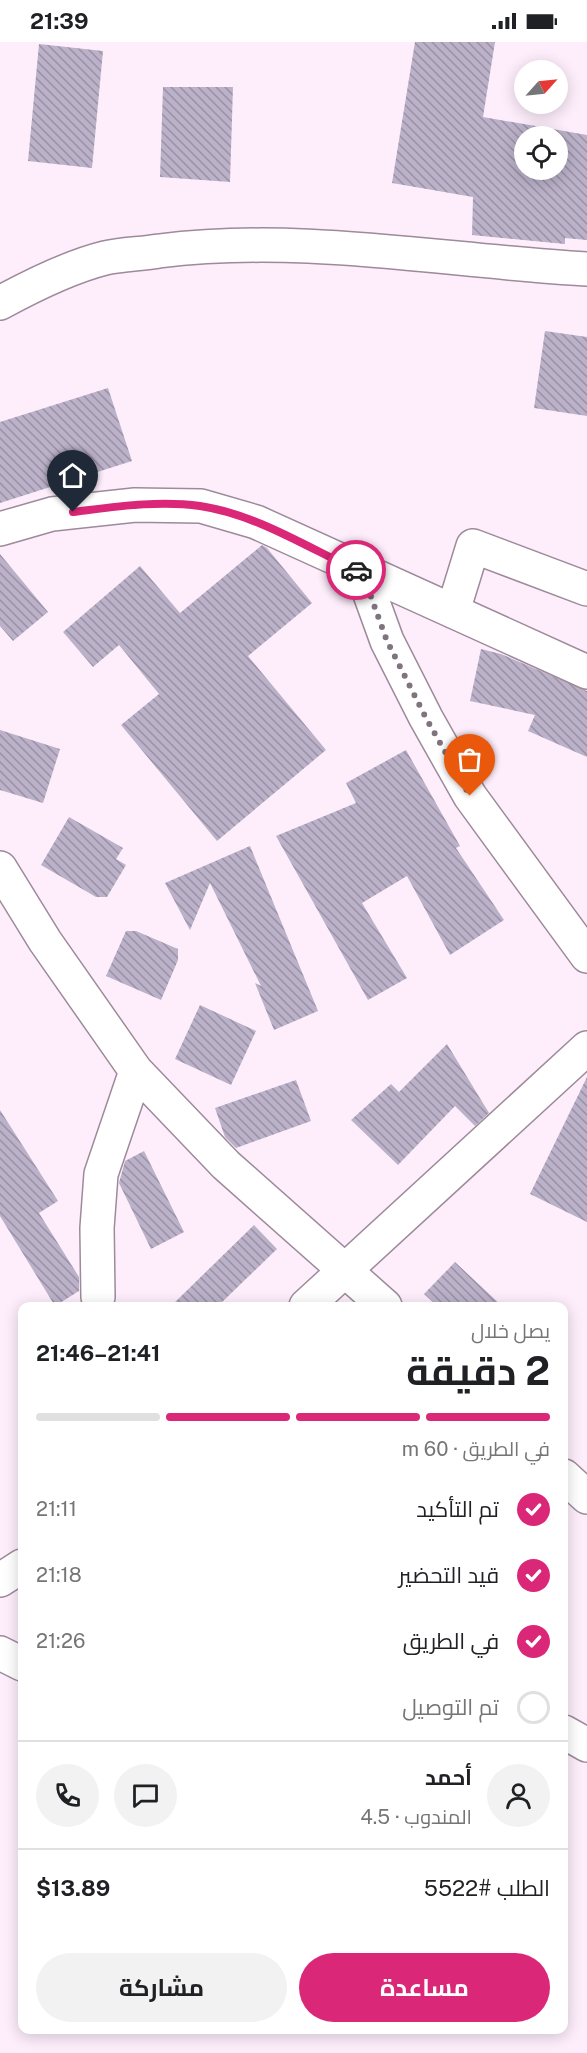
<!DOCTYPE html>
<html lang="ar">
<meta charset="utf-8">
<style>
body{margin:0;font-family:"Public Sans",Cairo,sans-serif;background:#f2f2f2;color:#202124;direction:rtl;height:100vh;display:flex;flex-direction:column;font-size:22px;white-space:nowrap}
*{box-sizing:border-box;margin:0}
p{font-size:20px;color:#757577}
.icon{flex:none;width:33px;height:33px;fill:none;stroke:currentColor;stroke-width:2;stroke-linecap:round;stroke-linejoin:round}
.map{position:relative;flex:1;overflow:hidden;direction:ltr}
.panel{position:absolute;left:18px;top:1260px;width:550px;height:732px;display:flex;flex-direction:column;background:#fff;border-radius:12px;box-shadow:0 3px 15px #0003;direction:rtl}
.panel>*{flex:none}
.needle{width:39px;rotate:63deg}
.fabs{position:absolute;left:514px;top:18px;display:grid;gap:12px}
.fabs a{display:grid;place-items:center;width:54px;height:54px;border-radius:50%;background:#fff;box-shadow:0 3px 15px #0003;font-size:30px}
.pin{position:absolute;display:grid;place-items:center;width:51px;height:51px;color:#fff;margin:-62px -26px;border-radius:50% 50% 50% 0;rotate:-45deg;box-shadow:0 0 6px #0007}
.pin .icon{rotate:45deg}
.courier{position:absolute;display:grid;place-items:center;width:60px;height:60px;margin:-30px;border:4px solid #db2777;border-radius:50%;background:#fff;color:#222;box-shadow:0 2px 8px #0007}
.overview em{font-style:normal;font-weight:700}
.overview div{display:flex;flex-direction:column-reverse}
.overview{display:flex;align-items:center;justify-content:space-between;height:102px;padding:0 18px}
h1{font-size:39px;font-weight:700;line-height:45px}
.bar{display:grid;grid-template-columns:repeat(4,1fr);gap:9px 6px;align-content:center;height:72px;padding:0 18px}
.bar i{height:8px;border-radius:4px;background:#e0e0e0}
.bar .on{background:#db2777}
.bar p{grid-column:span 4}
.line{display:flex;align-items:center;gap:15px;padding:0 18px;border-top:2px solid #e0e0e0}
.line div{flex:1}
.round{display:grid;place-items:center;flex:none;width:63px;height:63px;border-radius:32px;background:#f2f2f2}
ol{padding:0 18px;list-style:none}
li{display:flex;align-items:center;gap:18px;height:66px}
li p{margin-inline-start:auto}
li .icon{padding:6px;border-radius:50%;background:#db2777;color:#fff;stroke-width:4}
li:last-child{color:#757577}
li i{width:33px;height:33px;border:3px solid #e0e0e0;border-radius:50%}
.action{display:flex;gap:12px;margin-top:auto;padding:12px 18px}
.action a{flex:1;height:69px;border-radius:36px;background:#db2777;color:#fff;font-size:24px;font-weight:700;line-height:69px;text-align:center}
.action a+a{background:#f2f2f2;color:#202124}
.status{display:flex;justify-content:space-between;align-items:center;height:42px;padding:0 30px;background:#fff;direction:ltr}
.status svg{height:16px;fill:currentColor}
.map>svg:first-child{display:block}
.building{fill:url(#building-back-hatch);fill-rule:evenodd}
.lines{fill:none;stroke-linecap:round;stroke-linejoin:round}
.street-casing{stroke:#9d8a9a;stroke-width:36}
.secondary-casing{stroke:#9d8a9a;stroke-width:36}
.primary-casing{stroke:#9d8a9a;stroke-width:36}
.street{stroke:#fff;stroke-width:33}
.secondary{stroke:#fff;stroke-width:33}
.primary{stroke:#fff;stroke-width:33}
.done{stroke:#7f747e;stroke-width:6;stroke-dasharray:0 10.8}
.route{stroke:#db2777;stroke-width:8}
</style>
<div class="status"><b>21:39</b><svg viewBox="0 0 49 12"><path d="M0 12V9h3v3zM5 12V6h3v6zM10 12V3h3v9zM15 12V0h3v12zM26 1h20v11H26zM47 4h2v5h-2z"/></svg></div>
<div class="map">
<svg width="587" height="2011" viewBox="0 0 587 2011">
<defs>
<pattern id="building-back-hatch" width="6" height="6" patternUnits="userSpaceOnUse" patternTransform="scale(1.5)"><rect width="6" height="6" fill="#bbb2c9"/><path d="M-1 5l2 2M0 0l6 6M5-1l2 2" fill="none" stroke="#9991a4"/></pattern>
</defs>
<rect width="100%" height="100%" fill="#feeefc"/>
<!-- building -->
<path class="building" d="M 415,0 L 495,0 L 483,75 L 587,93 L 587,198 L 565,196 L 565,202 L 472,193 L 473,155 L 392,141 ZM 525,94 L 558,94 L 558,128 L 525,128 Z
M 39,2 L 103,9 L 92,126 L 28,119 Z
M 163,45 L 233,45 L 230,140 L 160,135 Z
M 545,289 L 587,295 L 587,374 L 534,366 Z
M 108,346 L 132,419 L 0,461 L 0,380 Z
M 262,503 L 267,506 L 312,561 L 248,614 L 326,708 L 217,799 L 121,683 L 159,652 L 119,603 L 93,625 L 63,590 L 140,524 L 180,571 Z
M 0,512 L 48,570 L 13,599 L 0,584 Z
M 481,607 L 501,612 L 587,649 L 587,715 L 528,689 L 535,673 L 470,659 Z
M 0,688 L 60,707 L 43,761 L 0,748 Z
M 406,708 L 460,804 L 456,806 L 504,878 L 450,913 L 407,834 L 362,861 L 407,936 L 368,958 L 276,794 L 356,761 L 346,741 Z
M 69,775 L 123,806 L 116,817 L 126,823 L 107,855 L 96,855 L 41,823 Z
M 250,804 L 318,969 L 274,988 L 255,941 L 261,944 L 210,841 L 190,888 L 165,841 Z
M 126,889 L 136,889 L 178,907 L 178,918 L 161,958 L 106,934 Z
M 200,963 L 256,989 L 231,1043 L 175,1017 Z
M 447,1002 L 489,1071 L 475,1084 L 455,1064 L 398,1123 L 351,1078 L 391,1042 L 399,1050 Z
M 587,1035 L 587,1180 L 530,1152 Z
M 296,1038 L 311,1079 L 236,1106 L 225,1095 L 215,1066 Z
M 0,1068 L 58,1159 L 39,1171 L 79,1235 L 79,1249 L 55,1264 L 0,1174 Z
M 144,1109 L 184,1190 L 151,1207 L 119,1141 L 125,1119 Z
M 254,1183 L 277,1207 L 218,1264 L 171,1264 Z
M 455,1220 L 502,1264 L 437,1264 L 424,1252 Z"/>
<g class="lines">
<!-- street casing -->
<g class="street-casing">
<path id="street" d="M 362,530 L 387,599 L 426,676 L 470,754 L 587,914
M 453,569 L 473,504 L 587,547
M 0,826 L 45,899 L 136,1029 L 226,1123 L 385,1264
M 98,1255 L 97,1186 L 101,1132 L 136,1029
M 306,1264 L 587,1006
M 564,1434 L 587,1455
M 0,1538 L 22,1524
M 0,1611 L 22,1622
M 564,1690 L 587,1703"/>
</g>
<!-- secondary casing -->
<g class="secondary-casing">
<path id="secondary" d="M 0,487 L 52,472 L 135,463 L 201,464 L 256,480 L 587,630"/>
</g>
<!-- primary casing -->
<g class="primary-casing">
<path id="primary" d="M 0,261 C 33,243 69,225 105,216 C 122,212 141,212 159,209 C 304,191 443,219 587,227"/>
</g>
<!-- street -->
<use href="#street" class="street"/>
<!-- secondary -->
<use href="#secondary" class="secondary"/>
<!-- primary -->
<use href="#primary" class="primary"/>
</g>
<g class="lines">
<!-- done -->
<path class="done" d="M 356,528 L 362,530 L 387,599 L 426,676 L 470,754"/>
<!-- route -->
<path class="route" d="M 73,470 C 114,465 158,458 200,464 C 255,472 307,505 356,528"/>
</g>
</svg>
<div class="fabs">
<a><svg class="needle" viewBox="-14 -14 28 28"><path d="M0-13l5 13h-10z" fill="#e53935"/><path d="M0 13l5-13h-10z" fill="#757577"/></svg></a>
<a><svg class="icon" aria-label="locate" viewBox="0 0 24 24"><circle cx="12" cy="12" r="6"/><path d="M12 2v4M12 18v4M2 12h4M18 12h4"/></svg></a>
</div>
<div class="pin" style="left:470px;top:754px;background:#ea580c"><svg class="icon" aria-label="bag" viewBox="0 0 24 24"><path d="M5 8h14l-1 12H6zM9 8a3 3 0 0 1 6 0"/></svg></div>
<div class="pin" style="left:73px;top:470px;background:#1f2937"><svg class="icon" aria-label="home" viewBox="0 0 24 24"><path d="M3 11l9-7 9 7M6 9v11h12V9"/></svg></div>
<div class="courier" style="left:356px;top:528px"><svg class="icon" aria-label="car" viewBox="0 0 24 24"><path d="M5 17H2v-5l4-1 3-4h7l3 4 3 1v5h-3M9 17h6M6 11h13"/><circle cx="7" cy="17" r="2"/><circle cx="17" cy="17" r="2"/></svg></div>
<section class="panel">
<div class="overview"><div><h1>2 دقيقة</h1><p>يصل خلال</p></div><em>21:41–21:46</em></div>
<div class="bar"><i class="on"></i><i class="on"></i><i class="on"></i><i></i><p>في الطريق · 60 m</p></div>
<ol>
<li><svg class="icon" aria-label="check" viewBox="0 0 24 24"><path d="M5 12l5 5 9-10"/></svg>تم التأكيد<p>21:11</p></li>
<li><svg class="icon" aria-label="check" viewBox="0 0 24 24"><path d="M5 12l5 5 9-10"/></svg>قيد التحضير<p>21:18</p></li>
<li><svg class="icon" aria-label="check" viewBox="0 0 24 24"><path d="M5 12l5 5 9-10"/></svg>في الطريق<p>21:26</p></li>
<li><i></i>تم التوصيل</li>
</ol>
<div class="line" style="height:108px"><a class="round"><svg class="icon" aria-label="person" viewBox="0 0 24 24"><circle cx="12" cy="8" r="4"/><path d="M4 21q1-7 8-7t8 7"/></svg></a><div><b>أحمد</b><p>المندوب · 4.5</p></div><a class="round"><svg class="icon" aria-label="chat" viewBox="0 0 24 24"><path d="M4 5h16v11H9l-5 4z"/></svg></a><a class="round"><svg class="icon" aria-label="phone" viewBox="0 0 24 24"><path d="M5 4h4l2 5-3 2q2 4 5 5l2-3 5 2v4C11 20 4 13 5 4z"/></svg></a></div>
<div class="line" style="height:78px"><div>الطلب #5522</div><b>$13.89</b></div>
<div class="action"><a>مساعدة</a><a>مشاركة</a></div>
</section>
</div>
